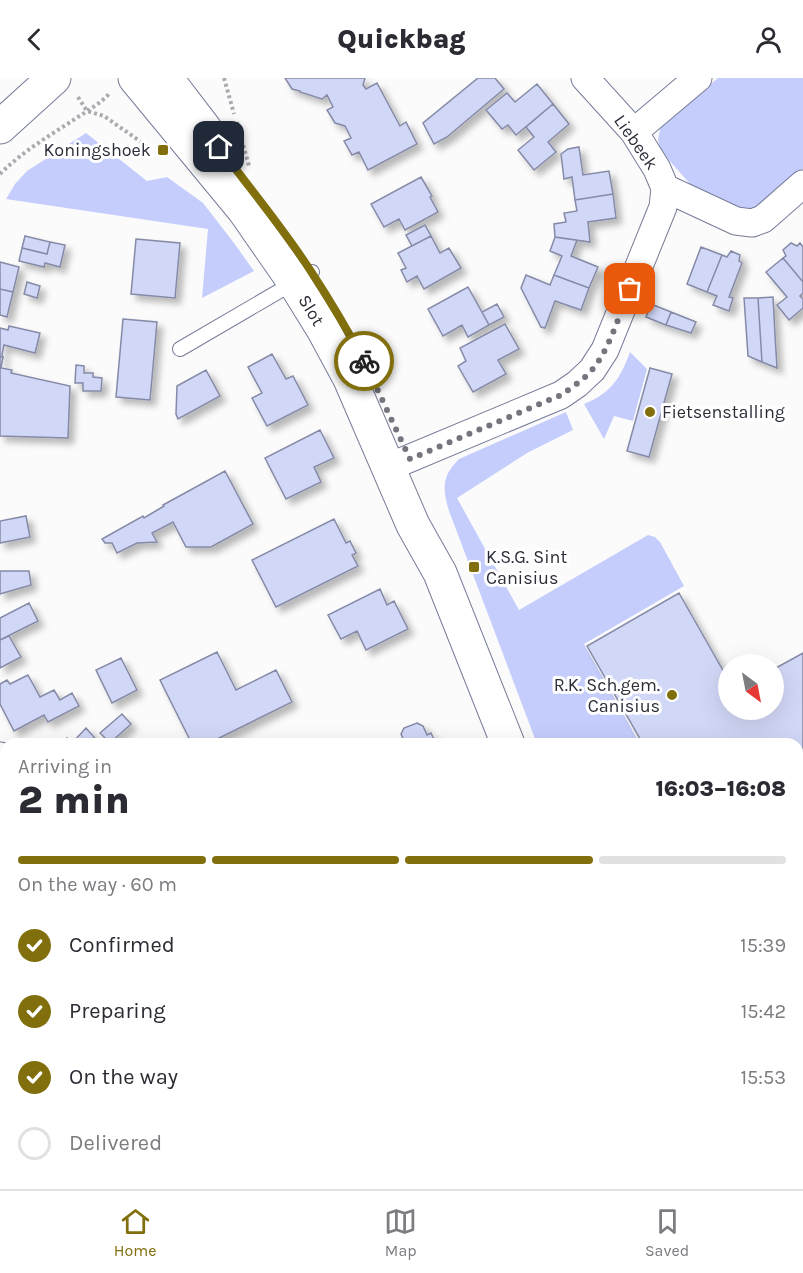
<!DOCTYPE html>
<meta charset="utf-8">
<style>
body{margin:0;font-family:Karla,sans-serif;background:#f2f2f3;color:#2b2b33;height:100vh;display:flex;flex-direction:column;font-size:22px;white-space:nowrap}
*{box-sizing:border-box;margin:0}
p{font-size:20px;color:#7c7c81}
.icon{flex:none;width:33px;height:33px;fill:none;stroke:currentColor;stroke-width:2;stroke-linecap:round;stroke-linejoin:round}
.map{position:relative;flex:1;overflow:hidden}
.drawer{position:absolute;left:0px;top:660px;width:804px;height:452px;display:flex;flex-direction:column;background:#fff;border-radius:18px 18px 0 0;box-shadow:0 6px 24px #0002}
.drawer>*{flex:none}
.needle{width:39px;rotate:148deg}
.fabs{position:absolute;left:718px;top:576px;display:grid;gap:12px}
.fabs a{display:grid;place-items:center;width:66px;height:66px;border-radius:50%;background:#fff;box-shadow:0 6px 24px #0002;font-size:30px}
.pin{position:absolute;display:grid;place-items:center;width:51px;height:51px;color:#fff;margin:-26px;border-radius:12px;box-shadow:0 3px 9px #0006}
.courier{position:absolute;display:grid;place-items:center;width:60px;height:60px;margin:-30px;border:4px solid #816f0d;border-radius:50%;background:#fff;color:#222;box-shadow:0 2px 8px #0007}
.overview em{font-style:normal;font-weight:800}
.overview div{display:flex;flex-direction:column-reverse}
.overview{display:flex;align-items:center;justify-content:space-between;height:102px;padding:0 18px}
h1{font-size:39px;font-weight:800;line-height:45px}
.bar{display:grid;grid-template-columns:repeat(4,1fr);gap:9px 6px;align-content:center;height:72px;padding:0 18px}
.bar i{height:8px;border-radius:4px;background:#e1e1e2}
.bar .current{background:#816f0d}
.bar p{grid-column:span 4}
ol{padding:0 18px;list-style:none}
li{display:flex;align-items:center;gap:18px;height:66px}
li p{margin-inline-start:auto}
li .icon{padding:6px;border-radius:50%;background:#816f0d;color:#fff;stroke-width:4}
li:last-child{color:#7c7c81}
li i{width:33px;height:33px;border:3px solid #e1e1e2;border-radius:50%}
header{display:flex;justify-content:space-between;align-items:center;height:78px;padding:0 18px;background:#fff;font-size:27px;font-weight:800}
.tab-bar{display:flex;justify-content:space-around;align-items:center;height:84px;border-top:2px solid #e1e1e2;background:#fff;font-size:16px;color:#7c7c81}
.tab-bar a{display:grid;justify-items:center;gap:3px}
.tab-bar .current{color:#816f0d}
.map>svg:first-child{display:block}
.green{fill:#c5cdfc}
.building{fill:#d1d7f6;stroke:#858aa7;stroke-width:1.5;filter:url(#shadow)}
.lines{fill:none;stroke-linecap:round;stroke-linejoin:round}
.service-casing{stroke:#777c98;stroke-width:16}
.minor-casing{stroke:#777c98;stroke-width:29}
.tertiary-casing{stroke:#777c98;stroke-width:35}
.primary-casing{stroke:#777c98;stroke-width:35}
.path{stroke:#aaabb0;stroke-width:4;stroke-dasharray:3 3;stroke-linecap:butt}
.service{stroke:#fff;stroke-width:14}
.minor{stroke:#fff;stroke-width:27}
.tertiary{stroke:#fff;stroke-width:33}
.primary{stroke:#fff;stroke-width:33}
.done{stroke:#74757d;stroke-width:6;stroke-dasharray:0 10.8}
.route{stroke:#816f0d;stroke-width:8}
.poi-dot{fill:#816f0d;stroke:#fff;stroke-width:2}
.labels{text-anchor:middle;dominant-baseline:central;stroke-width:6;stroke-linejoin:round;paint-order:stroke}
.street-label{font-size:18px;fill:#2b2d39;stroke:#fff}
.poi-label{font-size:18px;fill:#2b2d39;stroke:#fff;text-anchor:end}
</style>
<header><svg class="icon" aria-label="back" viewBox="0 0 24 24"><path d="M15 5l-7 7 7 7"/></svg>Quickbag<svg class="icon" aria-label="person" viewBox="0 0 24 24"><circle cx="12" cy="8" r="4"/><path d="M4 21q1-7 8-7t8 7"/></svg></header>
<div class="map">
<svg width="803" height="1111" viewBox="0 0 803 1111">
<defs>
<filter id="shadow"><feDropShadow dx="5.5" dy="5.5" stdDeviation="3" flood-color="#0004"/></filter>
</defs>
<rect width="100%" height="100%" fill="#fbfbfb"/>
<!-- green -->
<path class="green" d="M 718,0 L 803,0 L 803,91 L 761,126 L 752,131 L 744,131 L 714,121 L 691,107 L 660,72 L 658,61 L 661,47 Z
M 86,55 L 147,103 L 167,99 L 203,125 L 234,165 L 254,193 L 202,220 L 208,151 L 6,121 L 15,106 L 27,93 Z
M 630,274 L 647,291 L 633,343 L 614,338 L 604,361 L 584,326 C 611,315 620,301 630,274 Z
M 566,334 L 573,352 L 527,375 L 457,420 L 519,532 L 648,457 L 655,459 L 660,464 L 684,508 L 584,566 L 640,666 L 537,666 L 449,433 C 442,410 442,398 459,381 Z
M 373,1106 L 533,1106 L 535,1111 L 379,1111 Z"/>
<!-- building -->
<path class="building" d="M 285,0 L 365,0 L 363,7 L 366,11 L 377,5 L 400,48 L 406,44 L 417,66 L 368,92 L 359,74 L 352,77 L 344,63 L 351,60 L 345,48 L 335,45 L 327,32 L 333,29 L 327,17 L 322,21 L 300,14 L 300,13 L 292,11 Z
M 478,0 L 495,0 L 504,11 L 447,59 L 434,66 L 423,45 Z
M 537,6 L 553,26 L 516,57 L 508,47 L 502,51 L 486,32 L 507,15 L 515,24 Z
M 553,26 L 569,46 L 548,64 L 556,74 L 534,92 L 518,72 L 534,59 L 526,49 Z
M 579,69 L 583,97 L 609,93 L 613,116 L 575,122 L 572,99 L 564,101 L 561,76 L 568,71 Z
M 421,99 L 432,118 L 430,119 L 438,134 L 405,152 L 399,141 L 384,149 L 371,126 Z
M 613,116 L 616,140 L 588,144 L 590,164 L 555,159 L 554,146 L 566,144 L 564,135 L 577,133 L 575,122 Z
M 425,147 L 431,158 L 412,168 L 406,157 Z
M 25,158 L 50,164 L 47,176 L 22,170 Z
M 431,158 L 440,175 L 449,170 L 461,190 L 424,211 L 417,198 L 407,204 L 401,192 L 406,190 L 398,175 Z
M 555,159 L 577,162 L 571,178 L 598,189 L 589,210 L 554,197 L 562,178 L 550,173 Z
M 136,161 L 180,165 L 175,220 L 131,216 Z
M 50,164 L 65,167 L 60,189 L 45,185 L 44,189 L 19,183 L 22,170 L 47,176 Z
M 791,165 L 797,168 L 800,165 L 803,169 L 803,204 L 783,180 L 786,178 L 783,172 Z
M 701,169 L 722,177 L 707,214 L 687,206 Z
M 731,173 L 740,177 L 739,183 L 742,185 L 729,219 L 733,220 L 729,233 L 713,227 L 717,218 L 707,214 L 722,177 L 727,179 Z
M 783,180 L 803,204 L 803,215 L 800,218 L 803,221 L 803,230 L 789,242 L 777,227 L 787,219 L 766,194 Z
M 0,184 L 19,189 L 13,214 L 0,211 Z
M 526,197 L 550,207 L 554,197 L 589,210 L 581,232 L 555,223 L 545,250 L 541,249 L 521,210 Z
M 27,204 L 40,208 L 37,220 L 24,216 Z
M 468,209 L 489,247 L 468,259 L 462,247 L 443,258 L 428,231 Z
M 0,211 L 13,214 L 7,239 L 0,237 Z
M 773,219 L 775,257 L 777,290 L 762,284 L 758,220 Z
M 744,220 L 758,220 L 762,284 L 748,278 Z
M 497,226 L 504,239 L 489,247 L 482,234 Z
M 651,226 L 671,234 L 666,247 L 646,239 Z
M 671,234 L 696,244 L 691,255 L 666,247 Z
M 123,241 L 157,244 L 150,322 L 116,319 Z
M 505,246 L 519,271 L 498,282 L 506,296 L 473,314 L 458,288 L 466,283 L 460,270 Z
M 9,248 L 40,255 L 35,275 L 4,267 L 2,277 L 3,279 L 0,279 L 0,250 L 8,252 Z
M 272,276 L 286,301 L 293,298 L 308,327 L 267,348 L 252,320 L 262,315 L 248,289 Z
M 0,279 L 3,279 L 1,290 L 12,292 L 11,295 L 70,308 L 68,360 L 0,358 Z
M 76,287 L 84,288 L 84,295 L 93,295 L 93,299 L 102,300 L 101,313 L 83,313 L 83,305 L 75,305 Z
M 650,290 L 672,296 L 649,379 L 627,373 Z
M 206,292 L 220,318 L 178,341 L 176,336 L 177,308 Z
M 320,352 L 334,380 L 314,389 L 321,404 L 286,421 L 265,380 Z
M 225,393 L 253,446 L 211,469 L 186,469 L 173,444 L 152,455 L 157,464 L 137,465 L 117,475 L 112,465 L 105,465 L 102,461 L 143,438 L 144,440 L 164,428 L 163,427 Z
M 26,438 L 30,459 L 0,465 L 0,443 Z
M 334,441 L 346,465 L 350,463 L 356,475 L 352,477 L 358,488 L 276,529 L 252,482 Z
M 0,493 L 29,493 L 31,507 L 0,516 Z
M 380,511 L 387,527 L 394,523 L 408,551 L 366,572 L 357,553 L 341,561 L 328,537 Z
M 679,515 L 729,603 L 729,632 L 774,632 L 774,591 L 803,575 L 803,696 L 798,699 L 798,666 L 643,666 L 587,568 Z
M 29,525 L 38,543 L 0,562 L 0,540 Z
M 9,558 L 21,579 L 0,590 L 0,562 Z
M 217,574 L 236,612 L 276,592 L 292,624 L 207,666 L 192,666 L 160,602 Z
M 121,580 L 137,612 L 112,625 L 96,592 Z
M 28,597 L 40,619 L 54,612 L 60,622 L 72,615 L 79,628 L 48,644 L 44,637 L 14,653 L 0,626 L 0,606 L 7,602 L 10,606 Z
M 122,636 L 131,646 L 110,665 L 100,655 Z
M 417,645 L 423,648 L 427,657 L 431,655 L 436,666 L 403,666 L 405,665 L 401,656 L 404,650 Z
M 86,650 L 100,666 L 59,666 L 67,660 L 72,665 Z
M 798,725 L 803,734 L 803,802 L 798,805 Z
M 4,739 L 6,741 L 6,773 L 0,778 L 0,742 Z
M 6,773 L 6,826 L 4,828 L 0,823 L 0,778 Z
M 803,838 L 803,927 L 798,928 L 798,841 Z
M 6,977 L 6,1025 L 4,1026 L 0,1020 L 0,981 Z
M 803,1014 L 803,1052 L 798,1043 L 798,1017 Z
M 246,1106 L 325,1106 L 328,1110 L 237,1111 Z
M 561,1106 L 598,1106 L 598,1111 L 561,1111 Z"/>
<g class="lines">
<!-- service casing -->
<g class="service-casing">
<path id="service" d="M 180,271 L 312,194"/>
</g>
<!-- minor casing -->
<g class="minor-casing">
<path id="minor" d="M 634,54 L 698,0
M 665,110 L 736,143 L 752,145 L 763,141 L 803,106
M 389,389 L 561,317 L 577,306 L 592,292 L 605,272 L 663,129 L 665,110 L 657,91 L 634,54 L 585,0
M 0,678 L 6,685
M 0,943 L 6,941
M 798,973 L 803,971
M 355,1106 L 360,1111
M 659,1111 L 668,1106"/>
</g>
<!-- tertiary casing -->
<g class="tertiary-casing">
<g id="tertiary">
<path id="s1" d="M 135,0 L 244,132 L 294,204 L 323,251 L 350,301 L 413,447 L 440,495 L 508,666"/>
<path d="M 166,0 L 205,51"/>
<path d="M 713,1106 L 716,1111"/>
</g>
</g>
<!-- primary casing -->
<g class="primary-casing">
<path id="primary" d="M 0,49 L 54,0"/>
</g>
<!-- path -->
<path class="path" d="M 224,0 L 234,36
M 78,19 L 87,33 L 104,38 L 151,71
M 237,44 L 249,88
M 0,96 C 21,75 47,59 72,43 C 85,34 99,27 110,15"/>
<!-- service -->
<use href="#service" class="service"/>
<!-- minor -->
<use href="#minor" class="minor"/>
<!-- tertiary -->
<use href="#tertiary" class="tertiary"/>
<!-- primary -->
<use href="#primary" class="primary"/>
</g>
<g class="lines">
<!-- done -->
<path class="done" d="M 364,283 L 410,381 L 561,317 C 571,310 582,303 591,293 C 608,275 620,235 630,211"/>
<!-- route -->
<path class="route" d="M 219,69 C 250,111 284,151 312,195 C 331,224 348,253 364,283"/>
</g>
<!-- markers -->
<g class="poi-dot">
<rect x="157" y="66" width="12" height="12" rx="3"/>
<circle cx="650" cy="334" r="6"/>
<rect x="468" y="483" width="12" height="12" rx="3"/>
<circle cx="672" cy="617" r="6"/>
</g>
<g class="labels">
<!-- street labels -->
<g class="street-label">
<text transform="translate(636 64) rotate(55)">Liebeek</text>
<text stroke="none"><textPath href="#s1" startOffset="292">Slot</textPath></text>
</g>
<!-- poi labels -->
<g class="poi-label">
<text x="151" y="72">Koningshoek</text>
<text x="662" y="334" text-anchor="start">Fietsenstalling</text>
<text x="486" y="479" text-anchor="start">K.S.G. Sint<tspan x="486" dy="21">Canisius</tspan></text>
<text x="660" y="607">R.K. Sch.gem.<tspan x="660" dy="21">Canisius</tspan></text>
</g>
</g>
</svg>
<div class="fabs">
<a><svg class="needle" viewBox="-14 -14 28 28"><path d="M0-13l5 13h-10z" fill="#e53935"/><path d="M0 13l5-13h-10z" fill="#7c7c81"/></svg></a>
</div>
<div class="pin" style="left:630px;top:211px;background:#ea580c"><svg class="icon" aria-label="bag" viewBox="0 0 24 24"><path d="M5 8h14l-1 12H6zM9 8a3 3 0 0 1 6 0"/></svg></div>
<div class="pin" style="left:219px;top:69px;background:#1f2937"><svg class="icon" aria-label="home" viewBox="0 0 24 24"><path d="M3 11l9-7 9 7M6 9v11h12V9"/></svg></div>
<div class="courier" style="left:364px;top:283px"><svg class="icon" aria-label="bike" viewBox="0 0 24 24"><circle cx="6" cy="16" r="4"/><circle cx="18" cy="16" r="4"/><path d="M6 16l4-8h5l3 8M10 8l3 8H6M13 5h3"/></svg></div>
<section class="drawer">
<div class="overview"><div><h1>2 min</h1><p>Arriving in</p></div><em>16:03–16:08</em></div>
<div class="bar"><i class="current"></i><i class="current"></i><i class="current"></i><i></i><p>On the way · 60 m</p></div>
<ol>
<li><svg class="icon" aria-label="check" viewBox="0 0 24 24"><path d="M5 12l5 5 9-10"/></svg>Confirmed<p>15:39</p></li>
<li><svg class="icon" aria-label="check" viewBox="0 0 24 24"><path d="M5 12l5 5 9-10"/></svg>Preparing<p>15:42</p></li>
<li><svg class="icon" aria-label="check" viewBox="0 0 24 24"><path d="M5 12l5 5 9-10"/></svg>On the way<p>15:53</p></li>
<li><i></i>Delivered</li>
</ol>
</section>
</div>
<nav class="tab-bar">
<a class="current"><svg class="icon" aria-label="home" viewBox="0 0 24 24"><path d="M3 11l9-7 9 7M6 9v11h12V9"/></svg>Home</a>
<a><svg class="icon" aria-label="map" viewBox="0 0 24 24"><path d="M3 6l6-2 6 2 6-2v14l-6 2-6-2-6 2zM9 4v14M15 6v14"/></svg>Map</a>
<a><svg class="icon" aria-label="saved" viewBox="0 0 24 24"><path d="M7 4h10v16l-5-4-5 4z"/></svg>Saved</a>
</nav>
